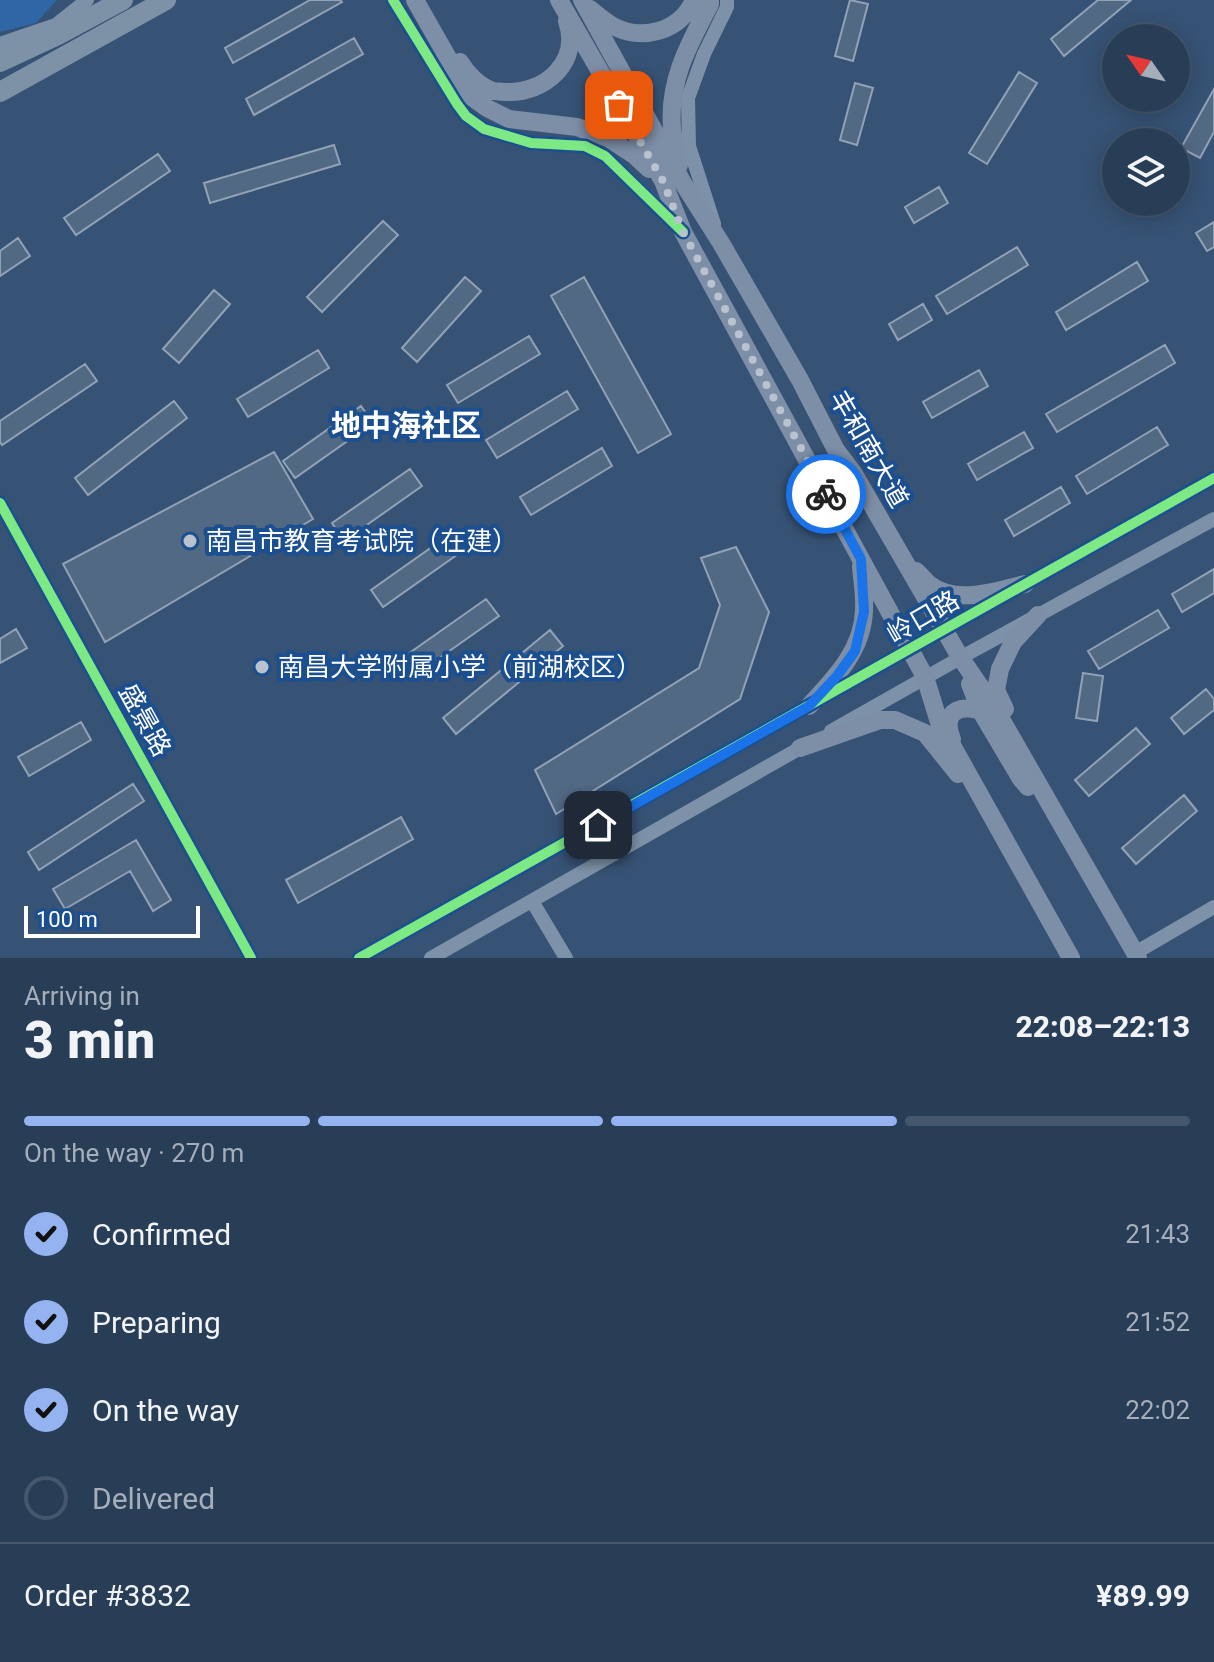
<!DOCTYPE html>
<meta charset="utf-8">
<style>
body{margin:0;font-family:Roboto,"Noto Sans SC",sans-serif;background:#344961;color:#f1f3f6;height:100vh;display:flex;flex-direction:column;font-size:30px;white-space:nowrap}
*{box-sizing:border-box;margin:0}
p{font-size:26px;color:#a5aeba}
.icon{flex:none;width:44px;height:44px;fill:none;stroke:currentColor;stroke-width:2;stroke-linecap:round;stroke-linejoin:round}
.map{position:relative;height:958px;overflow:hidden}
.sheet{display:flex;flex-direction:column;background:#283e57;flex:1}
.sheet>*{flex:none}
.needle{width:52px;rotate:304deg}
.tools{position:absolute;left:1102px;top:24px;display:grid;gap:16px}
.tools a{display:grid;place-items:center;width:88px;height:88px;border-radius:50%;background:#283e57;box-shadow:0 4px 20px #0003,0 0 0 2px #44576d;font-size:40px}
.scale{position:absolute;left:24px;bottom:20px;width:176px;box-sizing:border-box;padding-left:8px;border:4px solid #fff;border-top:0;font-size:22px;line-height:28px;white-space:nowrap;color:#fff;-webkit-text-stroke:6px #1b4f8f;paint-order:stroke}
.pin{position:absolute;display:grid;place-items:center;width:68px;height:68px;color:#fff;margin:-34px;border-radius:16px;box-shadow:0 4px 12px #0006}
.courier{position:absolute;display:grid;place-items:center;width:80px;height:80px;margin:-40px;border:6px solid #1a73e8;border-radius:50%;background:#fff;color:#222;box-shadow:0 2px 10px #0007}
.summary em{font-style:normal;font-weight:800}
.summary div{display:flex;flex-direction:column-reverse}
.summary{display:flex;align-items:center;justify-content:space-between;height:136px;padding:0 24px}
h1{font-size:52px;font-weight:800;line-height:60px}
.bar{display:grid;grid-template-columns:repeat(4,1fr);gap:12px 8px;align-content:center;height:96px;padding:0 24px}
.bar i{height:10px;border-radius:6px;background:#44576d}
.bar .current{background:#95b2f1}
.bar p{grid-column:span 4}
.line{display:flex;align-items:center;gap:20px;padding:0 24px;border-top:2px solid #44576d}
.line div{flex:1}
ol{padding:0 24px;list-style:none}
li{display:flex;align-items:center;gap:24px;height:88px}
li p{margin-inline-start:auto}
li .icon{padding:8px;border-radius:50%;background:#95b2f1;color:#111;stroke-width:4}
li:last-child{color:#a5aeba}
li i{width:44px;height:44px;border:4px solid #44576d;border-radius:50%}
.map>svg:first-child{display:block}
.green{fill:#2f66a5}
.building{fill:#526984;stroke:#92a2b6;stroke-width:2}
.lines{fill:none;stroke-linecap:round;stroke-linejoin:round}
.minor{stroke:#7d92a8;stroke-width:14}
.major{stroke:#7d8ea7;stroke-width:18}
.highway{stroke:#7e92a7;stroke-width:20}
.cycleway-casing{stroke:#1b4f8f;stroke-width:15}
.cycleway{stroke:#7ce984;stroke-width:10}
.done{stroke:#b9c2ce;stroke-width:8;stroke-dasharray:0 14.4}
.route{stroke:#1a73e8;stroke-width:10}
.poi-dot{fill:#b9c2ce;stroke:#1b4f8f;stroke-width:3}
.labels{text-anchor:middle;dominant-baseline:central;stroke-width:8;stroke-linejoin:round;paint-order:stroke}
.street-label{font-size:26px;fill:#fff;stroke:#1b4f8f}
.poi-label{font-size:26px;fill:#fff;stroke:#1b4f8f;text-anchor:start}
.quarter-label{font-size:30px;font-weight:bold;fill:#fff;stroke:#1b4f8f}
</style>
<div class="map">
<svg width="1214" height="958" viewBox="0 0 1214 958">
<rect width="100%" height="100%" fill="#365274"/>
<!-- green -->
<path class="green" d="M 0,0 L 57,0 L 36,23 L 0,32 Z"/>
<!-- building -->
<path class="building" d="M 310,0 L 340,0 L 342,2 L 233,63 L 225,48 Z
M 850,0 L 868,4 L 853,61 L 835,56 Z
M 1098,0 L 1131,0 L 1064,56 L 1051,39 Z
M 354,38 L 363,54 L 254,115 L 246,99 Z
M 1019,72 L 1037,83 L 987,164 L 969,153 Z
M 855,83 L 873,88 L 857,145 L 840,140 Z
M 1214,89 L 1214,132 L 1200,158 L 1181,148 Z
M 334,145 L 340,164 L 210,203 L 204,183 Z
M 158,154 L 170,171 L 76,235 L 64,218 Z
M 939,187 L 948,203 L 914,223 L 905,207 Z
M 383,221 L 398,235 L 322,312 L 307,297 Z
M 1214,222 L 1214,247 L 1207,251 L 1196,233 Z
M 18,238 L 30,256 L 0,276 L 0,251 Z
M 1017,247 L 1028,265 L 947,314 L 936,296 Z
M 1137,262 L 1148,281 L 1066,330 L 1056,312 Z
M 465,277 L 481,291 L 417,362 L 402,348 Z
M 584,277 L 671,434 L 638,453 L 551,296 Z
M 214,290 L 230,304 L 179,363 L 163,349 Z
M 923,304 L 932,320 L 898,340 L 889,324 Z
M 529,336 L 540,354 L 458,403 L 447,385 Z
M 1165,345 L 1175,363 L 1057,432 L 1046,414 Z
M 318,350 L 329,368 L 248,417 L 237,399 Z
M 85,364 L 97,381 L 2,445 L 0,442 L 0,421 Z
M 979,370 L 988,386 L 932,418 L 923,402 Z
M 567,391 L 578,409 L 497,458 L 486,440 Z
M 174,401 L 187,418 L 88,495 L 75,478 Z
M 361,406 L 373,423 L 295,478 L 283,461 Z
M 1157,427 L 1168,445 L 1087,494 L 1076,476 Z
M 1024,432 L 1033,448 L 977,480 L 968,464 Z
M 602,448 L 612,466 L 531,515 L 520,497 Z
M 274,452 L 313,519 L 105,642 L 63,564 Z
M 410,469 L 422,486 L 344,541 L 332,523 Z
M 1061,487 L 1070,503 L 1014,536 L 1005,520 Z
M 449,535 L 461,552 L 383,607 L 371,590 Z
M 736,547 L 769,612 L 740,699 L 556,814 L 535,770 L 699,668 L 720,605 L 701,558 Z
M 1214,569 L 1214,593 L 1182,612 L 1172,594 Z
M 486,599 L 499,616 L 421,671 L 408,654 Z
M 1158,610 L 1169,628 L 1099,669 L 1088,651 Z
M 16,629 L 27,648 L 0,663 L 0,639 Z
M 550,630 L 563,646 L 456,734 L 443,718 Z
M 1083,673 L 1103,676 L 1097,721 L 1076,718 Z
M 1206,689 L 1214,699 L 1214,710 L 1184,734 L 1171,718 Z
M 81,722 L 91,740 L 29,776 L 18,757 Z
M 1136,728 L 1150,744 L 1089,796 L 1075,780 Z
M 133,784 L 144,801 L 39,870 L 28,852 Z
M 1184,795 L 1197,811 L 1136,864 L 1122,848 Z
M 401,817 L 413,839 L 298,903 L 286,880 Z
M 136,840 L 171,900 L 153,911 L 130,871 L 65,909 L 53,889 Z"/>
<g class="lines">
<!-- minor -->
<path class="minor" d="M 393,0 L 457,104 L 466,116 L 484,129 L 531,143 L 585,146 L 605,156 L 679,227
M 0,44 L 56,25 L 87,0
M 714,224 L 689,146 L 688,98 L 704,54 L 727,7 L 727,0
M 0,503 L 251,958
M 831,731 L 969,653 L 1214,519
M 532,901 L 566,958
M 1135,953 L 1214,907
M 359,958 L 1214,478
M 431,958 L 809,743"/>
<!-- major -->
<path class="major" d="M 415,0 L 469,95 L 487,108 L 509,119 L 577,127 L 608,138 L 634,155 L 649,169
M 559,0 L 663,181 L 683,232 L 925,677 L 939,722 L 1071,958
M 582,0 L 683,183 L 721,243 L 800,380 L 836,450 L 854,474 L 960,657 L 993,705 L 1138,958
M 590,9 C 596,14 603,20 611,25 C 641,42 680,32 694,0
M 460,62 C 467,74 479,86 493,91 C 494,91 504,92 505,92 C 545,94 581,62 567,21
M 679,165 C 677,153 673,140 672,128 C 668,81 689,44 710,4 L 710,0
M 916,571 C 921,575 925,581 930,585 C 957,605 995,591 1025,584
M 970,684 L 980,710 L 1021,779 L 1028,787
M 809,706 C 835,678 863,650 864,610 C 865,595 862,580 861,566
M 1005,709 L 996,690 L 1000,669 L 1013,642 L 1038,615
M 952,739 C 940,709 964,702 988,714
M 800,748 L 880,720 L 895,720 L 925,733 L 958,774"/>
<!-- highway -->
<path class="highway" d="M 0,62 L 58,35 L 123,0
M 0,92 L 166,0"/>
<!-- cycleway casing -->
<g class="cycleway-casing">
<path id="cycleway" d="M 393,0 L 457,104 L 466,116 L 484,129 L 531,143 L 585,146 L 605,156 L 683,232
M 0,503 L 251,958
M 359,958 L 1214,478"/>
</g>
<!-- cycleway -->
<use href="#cycleway" class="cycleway"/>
</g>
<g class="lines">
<!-- done -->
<path class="done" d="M 619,105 L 663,181 L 683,232 L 826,494"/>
<!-- route -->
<path class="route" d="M 598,825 L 809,706 L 837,676 L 855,651 L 864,612 L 861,559 L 826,494"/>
</g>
<!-- markers -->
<g class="poi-dot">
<circle cx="190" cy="541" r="8"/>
<circle cx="262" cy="667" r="8"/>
</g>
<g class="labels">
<!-- street labels -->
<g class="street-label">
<text transform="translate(869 449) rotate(60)">丰和南大道</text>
<text transform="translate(923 617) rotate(-30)">岭口路</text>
<text transform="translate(145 720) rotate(61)">盛景路</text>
</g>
<!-- poi labels -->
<g class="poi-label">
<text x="206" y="541">南昌市教育考试院（在建）</text>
<text x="278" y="667">南昌大学附属小学（前湖校区）</text>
</g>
<!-- quarter labels -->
<g class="quarter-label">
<text x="406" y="425">地中海社区</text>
</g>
</g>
</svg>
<div class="tools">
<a><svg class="needle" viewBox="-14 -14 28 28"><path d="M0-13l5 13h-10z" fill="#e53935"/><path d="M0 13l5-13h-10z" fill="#a5aeba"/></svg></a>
<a><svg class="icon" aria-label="layers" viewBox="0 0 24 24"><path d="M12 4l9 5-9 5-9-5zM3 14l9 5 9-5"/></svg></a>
</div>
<div class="scale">100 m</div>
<div class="pin" style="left:619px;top:105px;background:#ea580c"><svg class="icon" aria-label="bag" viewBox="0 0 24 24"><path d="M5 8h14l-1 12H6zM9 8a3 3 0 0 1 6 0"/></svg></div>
<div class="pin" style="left:598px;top:825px;background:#1f2937"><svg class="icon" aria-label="home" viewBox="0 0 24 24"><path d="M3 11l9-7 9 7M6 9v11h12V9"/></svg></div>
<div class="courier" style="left:826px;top:494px"><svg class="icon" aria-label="bike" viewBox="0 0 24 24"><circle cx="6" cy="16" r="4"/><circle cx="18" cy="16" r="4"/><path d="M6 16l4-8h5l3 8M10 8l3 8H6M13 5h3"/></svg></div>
</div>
<section class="sheet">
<div class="summary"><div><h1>3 min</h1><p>Arriving in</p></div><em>22:08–22:13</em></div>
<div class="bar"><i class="current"></i><i class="current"></i><i class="current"></i><i></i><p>On the way · 270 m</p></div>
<ol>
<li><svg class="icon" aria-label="check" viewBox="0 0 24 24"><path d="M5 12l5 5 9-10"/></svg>Confirmed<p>21:43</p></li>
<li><svg class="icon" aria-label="check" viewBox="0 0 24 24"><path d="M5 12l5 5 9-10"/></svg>Preparing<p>21:52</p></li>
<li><svg class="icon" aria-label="check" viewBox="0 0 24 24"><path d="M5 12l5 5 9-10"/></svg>On the way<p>22:02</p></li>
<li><i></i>Delivered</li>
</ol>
<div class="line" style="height:104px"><div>Order #3832</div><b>¥89.99</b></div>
</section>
